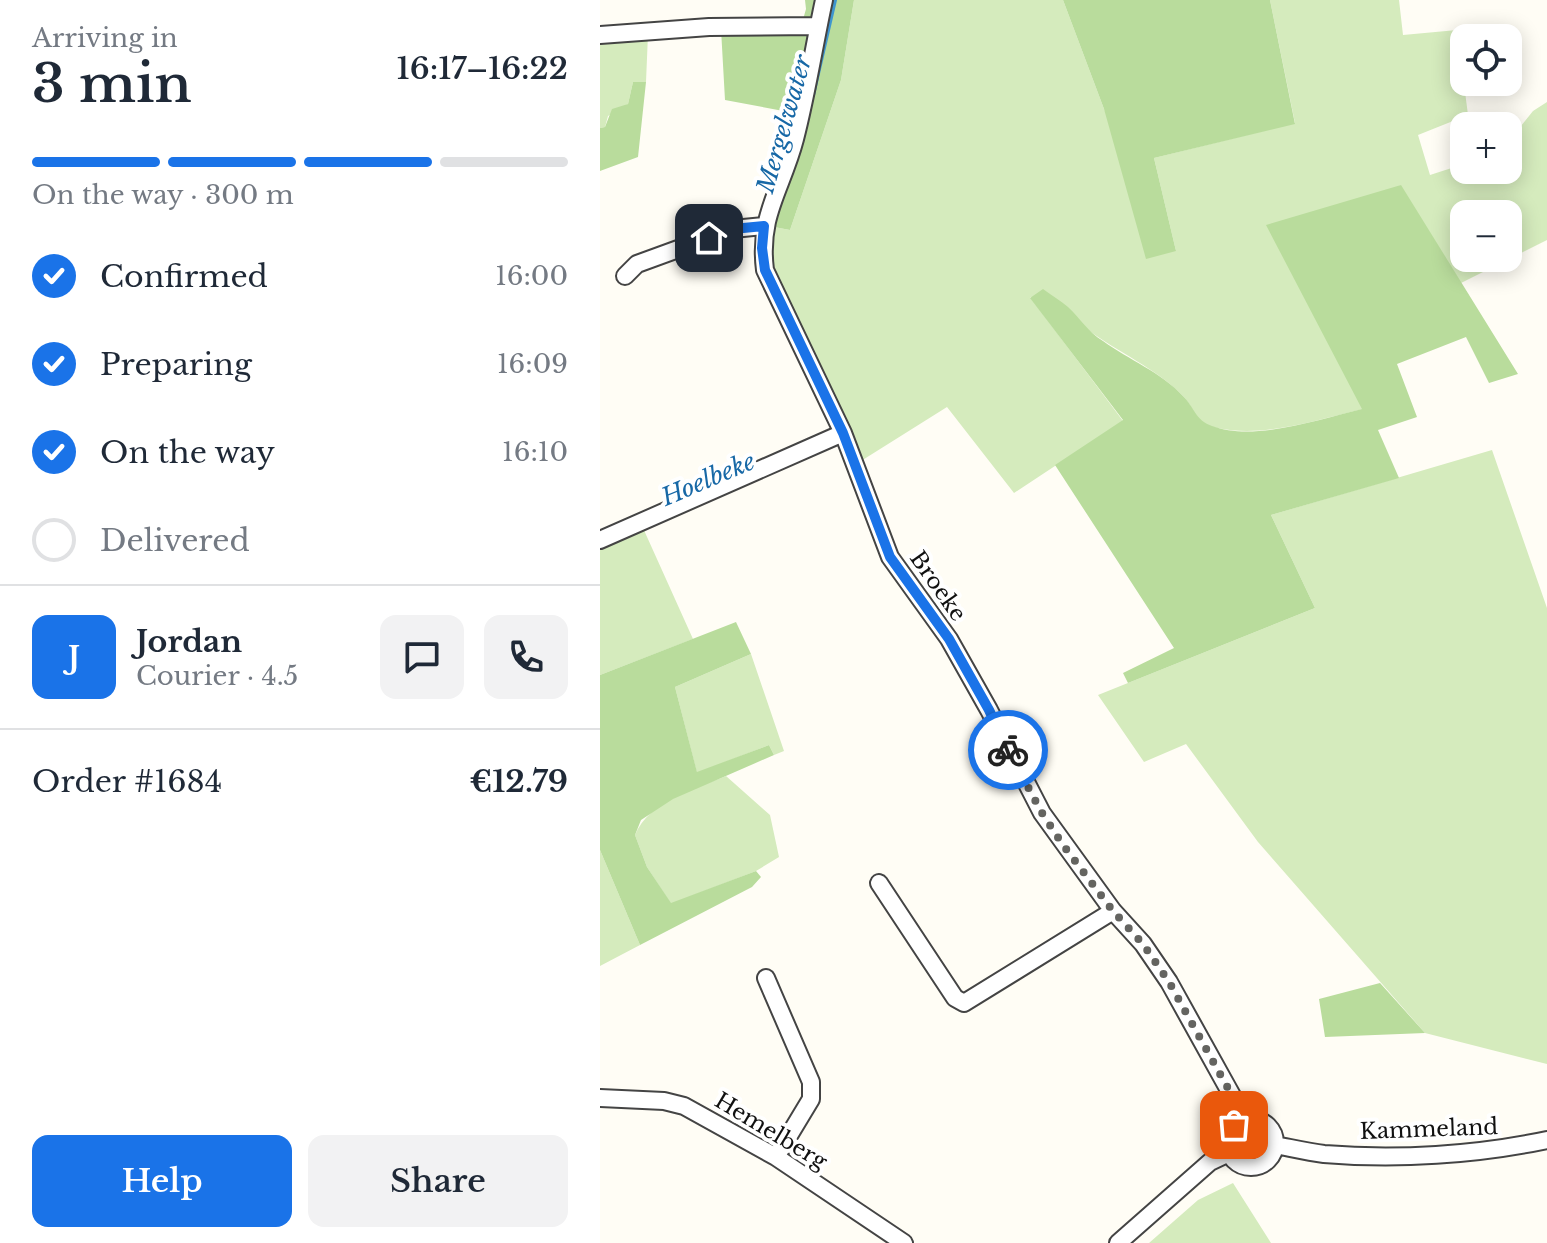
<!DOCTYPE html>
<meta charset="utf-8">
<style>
body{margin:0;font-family:"Libre Baskerville",serif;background:#f2f2f3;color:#1f2937;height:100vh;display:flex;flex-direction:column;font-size:30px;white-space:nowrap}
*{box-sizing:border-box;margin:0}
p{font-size:26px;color:#747a83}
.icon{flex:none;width:44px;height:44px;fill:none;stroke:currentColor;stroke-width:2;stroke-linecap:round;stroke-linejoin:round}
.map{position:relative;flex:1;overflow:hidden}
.sheet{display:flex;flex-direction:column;background:#fff;width:600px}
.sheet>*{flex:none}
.controls{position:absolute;left:850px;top:24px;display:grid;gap:16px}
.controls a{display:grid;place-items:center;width:72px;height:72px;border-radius:16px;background:#fff;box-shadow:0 4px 20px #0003;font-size:40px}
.pin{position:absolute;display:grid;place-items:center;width:68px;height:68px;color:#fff;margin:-34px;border-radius:16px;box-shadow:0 4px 12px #0006}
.courier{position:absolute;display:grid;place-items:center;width:80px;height:80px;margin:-40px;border:6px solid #1a73e8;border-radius:50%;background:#fff;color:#222;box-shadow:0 2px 10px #0007}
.summary em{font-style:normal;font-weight:600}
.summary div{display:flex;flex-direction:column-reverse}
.summary{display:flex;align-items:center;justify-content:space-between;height:136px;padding:0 32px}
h1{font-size:52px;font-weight:600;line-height:60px}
.bar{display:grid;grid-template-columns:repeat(4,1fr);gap:12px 8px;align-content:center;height:96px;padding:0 32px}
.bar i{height:10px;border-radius:6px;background:#e0e1e3}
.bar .selected{background:#1a73e8}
.bar p{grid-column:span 4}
.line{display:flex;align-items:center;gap:20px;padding:0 32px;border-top:2px solid #e0e1e3}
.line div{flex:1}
.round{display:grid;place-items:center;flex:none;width:84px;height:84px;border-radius:16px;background:#f2f2f3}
ol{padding:0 32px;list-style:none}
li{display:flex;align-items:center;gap:24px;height:88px}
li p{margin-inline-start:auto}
li .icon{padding:8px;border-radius:50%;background:#1a73e8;color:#fff;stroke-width:4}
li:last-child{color:#747a83}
li i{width:44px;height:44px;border:4px solid #e0e1e3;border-radius:50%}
.primary-button{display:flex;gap:16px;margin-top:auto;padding:16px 32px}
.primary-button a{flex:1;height:92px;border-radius:16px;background:#1a73e8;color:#fff;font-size:32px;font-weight:600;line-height:92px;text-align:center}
.primary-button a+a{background:#f2f2f3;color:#1f2937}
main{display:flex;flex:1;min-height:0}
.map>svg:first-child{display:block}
.green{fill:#d5ebbd;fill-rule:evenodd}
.forest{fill:#b9dc9c}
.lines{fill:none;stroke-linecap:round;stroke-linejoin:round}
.stream{stroke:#3f96cf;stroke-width:4}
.street-casing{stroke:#444;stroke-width:20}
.street{stroke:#fff;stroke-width:16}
.done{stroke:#646461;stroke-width:8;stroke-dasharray:0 14.4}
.route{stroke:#1a73e8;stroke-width:10}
.labels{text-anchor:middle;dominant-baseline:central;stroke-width:8;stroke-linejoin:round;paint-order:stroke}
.street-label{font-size:22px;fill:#111;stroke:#fff}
.water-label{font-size:24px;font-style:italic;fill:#1768a6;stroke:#fff}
</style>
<main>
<section class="sheet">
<div class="summary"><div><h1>3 min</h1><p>Arriving in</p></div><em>16:17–16:22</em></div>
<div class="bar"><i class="selected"></i><i class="selected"></i><i class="selected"></i><i></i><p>On the way · 300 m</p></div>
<ol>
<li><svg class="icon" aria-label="check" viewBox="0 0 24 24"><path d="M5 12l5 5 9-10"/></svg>Confirmed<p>16:00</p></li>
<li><svg class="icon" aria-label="check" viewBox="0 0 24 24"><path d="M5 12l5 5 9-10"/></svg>Preparing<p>16:09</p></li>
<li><svg class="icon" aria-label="check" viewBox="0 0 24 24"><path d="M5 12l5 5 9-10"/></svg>On the way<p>16:10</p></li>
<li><i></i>Delivered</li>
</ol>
<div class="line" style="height:144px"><b class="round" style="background:#1a73e8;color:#fff">J</b><div><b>Jordan</b><p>Courier · 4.5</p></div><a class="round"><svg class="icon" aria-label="chat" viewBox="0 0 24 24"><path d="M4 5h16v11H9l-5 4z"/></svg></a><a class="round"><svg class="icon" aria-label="phone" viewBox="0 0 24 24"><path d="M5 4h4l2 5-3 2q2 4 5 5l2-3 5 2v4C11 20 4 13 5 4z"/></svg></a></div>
<div class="line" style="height:104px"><div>Order #1684</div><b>€12.79</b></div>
<div class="primary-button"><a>Help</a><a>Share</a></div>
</section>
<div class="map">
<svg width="947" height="1243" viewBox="0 0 947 1243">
<rect width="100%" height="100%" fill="#fffdf5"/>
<!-- green -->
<path class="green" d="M 254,0 L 463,0 L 504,109 L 576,251 L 554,158 L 695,123 L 670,0 L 799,0 L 803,35 L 857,30 L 868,115 L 818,135 L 830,175 L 864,164 L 864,170 L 908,170 L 908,142 L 933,111 L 947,102 L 947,240 L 861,283 L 800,185 L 763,409 C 716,420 665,438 617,428 C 594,423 596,410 583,396 C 555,367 518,353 487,329 C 479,323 474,311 466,308 C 455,303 442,301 430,297 L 523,421 L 414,493 L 347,407 L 261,461 L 173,274 L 170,252 L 174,227 L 190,230 L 241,80 ZM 864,214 L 908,214 L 908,258 L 864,258 Z
M 48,34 L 46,82 L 33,82 L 28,104 L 8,116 L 5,127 L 0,128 L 0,39 Z
M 892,450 L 947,608 L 947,1064 L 825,1033 L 658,842 L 586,744 L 544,762 L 498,695 L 715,608 L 671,515 Z
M 43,528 L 93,639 L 0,675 L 0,546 Z
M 151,654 L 184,751 L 174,755 L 169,745 L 97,773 L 75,687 Z
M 126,776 L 170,815 L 179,857 L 156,871 L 71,904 L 47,867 L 35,835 C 49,801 95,789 126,776 Z
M 0,850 L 40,945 L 0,966 Z
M 633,1183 L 671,1243 L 549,1243 L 598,1200 Z"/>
<!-- forest -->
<path class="forest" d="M 205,0 L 254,0 L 241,80 L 190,230 L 174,227 L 210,116 L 125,100 L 121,29 L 200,30 L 206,9 Z
M 463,0 L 670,0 L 695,124 L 554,158 L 576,251 L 546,259 L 504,109 Z
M 33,82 L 46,82 L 38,157 L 0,171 L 0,128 L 5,127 L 12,109 L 28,104 Z
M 801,185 L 918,374 L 889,383 L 866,337 L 797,364 L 817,417 L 778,430 L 799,478 L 671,515 L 715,608 L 528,683 L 523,673 L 574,648 L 455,465 L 523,420 L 430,298 L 443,289 C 451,295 461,301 468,307 C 481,319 487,331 503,341 C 529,360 561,372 583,396 C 595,408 595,420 612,426 C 654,442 720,419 762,409 L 666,225 Z
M 136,622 L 151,654 L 75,687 L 97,772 L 169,745 L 174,755 L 73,799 L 41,820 L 35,835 L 47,867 L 71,903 L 156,871 L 161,877 L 152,887 L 40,945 L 0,850 L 0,675 Z
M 780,983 L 825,1033 L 725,1037 L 719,999 Z"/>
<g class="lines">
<!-- stream -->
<path class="stream" d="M 213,95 L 235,0"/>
<!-- street casing -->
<g class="street-casing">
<path id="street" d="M 224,0 C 214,46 207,93 195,139 C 182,189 158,215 165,270 L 243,433 L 290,557 L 349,639 L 389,710 L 442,813 L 513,911 L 543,944 L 569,982 L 645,1119
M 0,35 L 109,27 L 218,26
M 25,276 L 37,264 L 133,229 L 164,226
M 0,540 L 243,433
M 279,883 L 355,998 L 364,1003 L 513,911
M 166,978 L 211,1082 L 211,1099 L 176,1157
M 0,1098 L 64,1101 L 84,1106 L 176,1157 L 304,1243
M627 1143a24 24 0 1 1 48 0a24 24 0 1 1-48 0Z
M 675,1145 C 691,1148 708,1152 724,1154 C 797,1160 876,1155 947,1140
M 518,1243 L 610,1162 L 629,1153"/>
</g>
<!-- street -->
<use href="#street" class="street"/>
</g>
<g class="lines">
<!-- done -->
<path class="done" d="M 408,750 L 442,813 L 463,845 L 513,911 L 543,944 L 569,982 L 645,1119 L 634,1125"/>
<!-- route -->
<path class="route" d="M 109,238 L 133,229 L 164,226 L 162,248 L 165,270 L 243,433 L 290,557 L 349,639 L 389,710 L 408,750"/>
</g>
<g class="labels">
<!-- street labels -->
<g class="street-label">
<text transform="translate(338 586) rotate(55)">Broeke</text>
<text transform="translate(829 1129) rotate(-2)">Kammeland</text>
<text transform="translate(171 1131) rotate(31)">Hemelberg</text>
</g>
<!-- water labels -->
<g class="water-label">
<text transform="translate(184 124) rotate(-74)">Mergelwater</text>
<text transform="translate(108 479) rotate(-23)">Hoelbeke</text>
</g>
</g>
</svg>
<div class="controls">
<a><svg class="icon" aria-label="locate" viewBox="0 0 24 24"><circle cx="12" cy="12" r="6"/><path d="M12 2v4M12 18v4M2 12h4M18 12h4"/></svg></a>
<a>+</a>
<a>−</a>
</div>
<div class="pin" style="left:634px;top:1125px;background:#ea580c"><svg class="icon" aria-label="bag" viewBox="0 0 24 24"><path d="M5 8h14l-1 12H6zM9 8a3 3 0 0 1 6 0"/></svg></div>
<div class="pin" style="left:109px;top:238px;background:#1f2937"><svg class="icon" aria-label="home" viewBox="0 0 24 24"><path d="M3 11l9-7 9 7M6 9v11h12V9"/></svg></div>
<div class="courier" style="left:408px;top:750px"><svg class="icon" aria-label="bike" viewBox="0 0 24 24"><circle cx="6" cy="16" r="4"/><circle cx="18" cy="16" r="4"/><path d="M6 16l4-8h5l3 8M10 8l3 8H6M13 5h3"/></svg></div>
</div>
</main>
